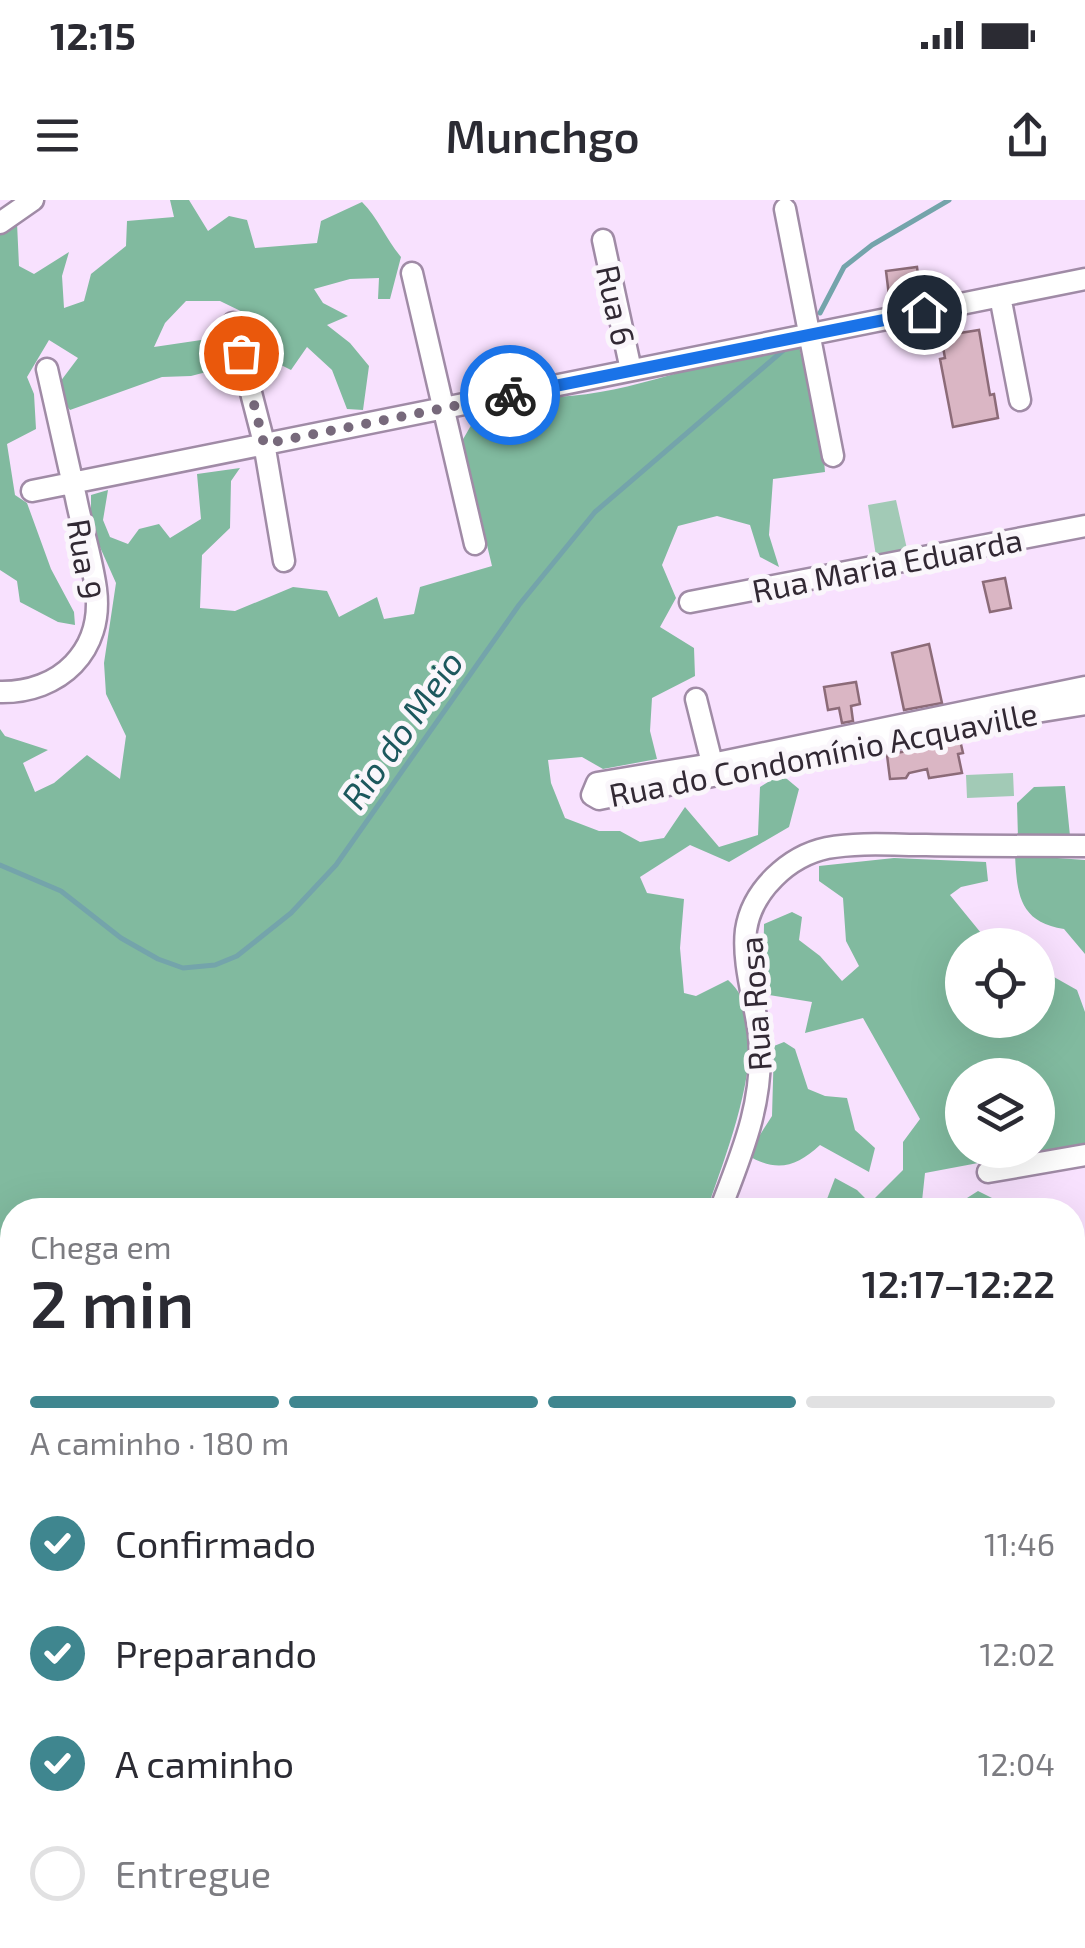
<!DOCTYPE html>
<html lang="pt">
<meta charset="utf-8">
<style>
body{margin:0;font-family:"Exo 2",sans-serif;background:#f2f2f3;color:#2b2b33;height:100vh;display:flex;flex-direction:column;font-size:38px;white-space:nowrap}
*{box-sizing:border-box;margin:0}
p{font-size:32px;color:#7c7c81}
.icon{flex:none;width:55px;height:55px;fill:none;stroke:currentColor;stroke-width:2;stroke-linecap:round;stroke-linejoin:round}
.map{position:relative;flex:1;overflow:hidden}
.drawer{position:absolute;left:0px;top:998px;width:1085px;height:752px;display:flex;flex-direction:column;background:#fff;border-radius:40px 40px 0 0;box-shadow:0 10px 40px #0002}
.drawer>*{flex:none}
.fabs{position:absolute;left:945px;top:728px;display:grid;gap:20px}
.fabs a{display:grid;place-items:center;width:110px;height:110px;border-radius:50%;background:#fff;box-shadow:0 10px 40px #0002;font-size:50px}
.pin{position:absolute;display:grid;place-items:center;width:85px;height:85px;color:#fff;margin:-42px;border:5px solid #fff;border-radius:50%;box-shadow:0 2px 10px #0007}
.courier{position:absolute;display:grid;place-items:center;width:100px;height:100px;margin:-50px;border:8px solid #1a73e8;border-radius:50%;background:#fff;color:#222;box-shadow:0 2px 12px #0007}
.headline em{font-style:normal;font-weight:600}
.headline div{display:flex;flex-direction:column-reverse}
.headline{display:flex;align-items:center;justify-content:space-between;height:170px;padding:0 30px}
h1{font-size:65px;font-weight:600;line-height:75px}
.bar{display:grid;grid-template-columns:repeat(4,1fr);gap:15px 10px;align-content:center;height:120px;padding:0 30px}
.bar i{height:12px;border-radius:8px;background:#e1e1e2}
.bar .selected{background:#3f868f}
.bar p{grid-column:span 4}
ol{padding:0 30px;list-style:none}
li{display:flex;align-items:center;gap:30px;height:110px}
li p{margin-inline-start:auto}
li .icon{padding:10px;border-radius:50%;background:#3f868f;color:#fff;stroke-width:4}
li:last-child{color:#7c7c81}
li i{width:55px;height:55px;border:5px solid #e1e1e2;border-radius:50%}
.status{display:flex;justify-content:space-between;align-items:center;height:70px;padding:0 50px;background:#fff;direction:ltr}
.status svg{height:28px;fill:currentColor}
header{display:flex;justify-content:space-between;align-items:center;height:130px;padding:0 30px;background:#fff;font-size:45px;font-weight:600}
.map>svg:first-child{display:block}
.green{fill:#a2cab6}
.forest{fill:#81ba9f;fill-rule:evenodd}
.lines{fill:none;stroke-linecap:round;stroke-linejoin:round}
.stream{stroke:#74a4ab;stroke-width:5}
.building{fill:#dab6c4;stroke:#8c6b78;stroke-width:2.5}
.minor-casing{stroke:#a08ba6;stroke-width:25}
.minor{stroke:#fff;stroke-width:20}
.done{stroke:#77697b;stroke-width:10;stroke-dasharray:0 18}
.route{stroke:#1a73e8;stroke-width:12}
.labels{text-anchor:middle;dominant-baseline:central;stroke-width:10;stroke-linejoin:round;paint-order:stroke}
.street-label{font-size:32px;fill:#322934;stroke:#faf6fb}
.water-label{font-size:35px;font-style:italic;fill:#1c585d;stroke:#faf6fb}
</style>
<div class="status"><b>12:15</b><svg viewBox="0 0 49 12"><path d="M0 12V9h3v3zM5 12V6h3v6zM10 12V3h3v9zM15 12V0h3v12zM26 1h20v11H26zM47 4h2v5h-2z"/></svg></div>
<header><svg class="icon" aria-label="menu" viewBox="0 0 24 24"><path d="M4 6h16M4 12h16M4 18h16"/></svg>Munchgo<svg class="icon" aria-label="share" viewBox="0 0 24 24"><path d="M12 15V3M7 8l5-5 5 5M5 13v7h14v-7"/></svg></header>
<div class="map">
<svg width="1085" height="1748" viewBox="0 0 1085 1748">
<rect width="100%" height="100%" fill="#f8e1fe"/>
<!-- green -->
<path class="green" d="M 896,300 L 907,349 L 876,356 L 868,305 Z
M 1013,573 L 1014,596 L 967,598 L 966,575 Z"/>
<!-- forest -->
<path class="forest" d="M 170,0 L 189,0 L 208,31 L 229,16 L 247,20 L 255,48 L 317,43 L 321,21 L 362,2 C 378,18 386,39 401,57 L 390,99 L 378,99 L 379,78 L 350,79 L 314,89 L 323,103 L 348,116 L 327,125 L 350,143 L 369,166 L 363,210 L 347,209 L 332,170 L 307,147 L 291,170 L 263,156 L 259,120 L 220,101 L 186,101 L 165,123 L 154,147 L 208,139 L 218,169 L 191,176 L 162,177 L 70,210 L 54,190 L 78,158 L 49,140 L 27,177 L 34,194 L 36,229 L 7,244 L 15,295 L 27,303 L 51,369 L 74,412 L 75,425 L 58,422 L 20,402 L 17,381 L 0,370 L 0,30 L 17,23 L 19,66 L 34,74 L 69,52 L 62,76 L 64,108 L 84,101 L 91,74 L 126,46 L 127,21 L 174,17 Z
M 799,146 L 823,248 L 825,272 L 773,279 L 769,335 L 779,367 L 760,357 L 750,325 L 717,316 L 678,326 L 662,365 L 676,398 L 660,427 L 694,448 L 695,476 L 652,498 L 650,531 L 657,559 L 603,569 L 582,557 L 548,560 L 551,583 L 565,618 L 599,631 L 620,631 L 640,642 L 664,638 L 685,607 L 719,647 L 758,635 L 760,587 L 781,574 L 799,589 L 789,627 L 729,662 L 690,645 L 640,677 L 647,693 L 684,699 L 680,748 L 684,793 L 696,796 L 728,780 C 780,825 725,955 707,1010 L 12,1010 L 12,1142 L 0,1136 L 0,529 L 5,536 L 48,550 L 23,563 L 35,592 L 54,583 L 87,555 L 120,579 L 126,536 L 106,494 L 104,463 L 116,383 L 91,327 L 91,295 L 108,290 L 103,320 L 110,337 L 128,344 L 139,329 L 159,324 L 170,338 L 201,319 L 197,274 L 240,268 L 231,281 L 230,328 L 202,355 L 200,408 L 235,411 L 293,387 L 327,391 L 339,417 L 377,397 L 384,419 L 414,414 L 420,387 L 492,366 L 462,241 L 473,222 L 508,195 C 613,209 697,156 799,146 Z
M 1065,586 L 1070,636 L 1018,638 L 1017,603 L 1034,587 Z
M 1015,655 L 1085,660 L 1085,754 L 1064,729 C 1019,722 1017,694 1015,655 Z
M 894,658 L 986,662 L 988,681 L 961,687 L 950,695 L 981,733 L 983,745 L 962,745 L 962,820 L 1038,820 L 1038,768 L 1077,790 L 1085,812 L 1085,943 L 925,973 L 922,1001 L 956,1005 L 978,991 L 996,1000 L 1000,1010 L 842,1010 L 841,1004 L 827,999 L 835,978 L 857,990 L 870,1003 L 903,970 L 903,942 L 920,919 L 863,818 L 805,833 L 812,802 L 763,794 L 764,724 L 792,712 L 802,717 L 799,740 L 820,756 L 842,781 L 859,766 L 846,741 L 843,698 L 819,681 L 819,666 ZM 962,875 L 1038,875 L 1038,950 L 962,950 Z
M 784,842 L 795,849 L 808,889 L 825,896 L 847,898 L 855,930 L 875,948 L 869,972 L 820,945 C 796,967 777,973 747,955 L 772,916 L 774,846 Z
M 1085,1130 L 1085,1748 L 0,1748 L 0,1150 L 12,1156 L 12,1738 L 1072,1738 L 1072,1138 Z"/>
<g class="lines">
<!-- stream -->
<path class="stream" d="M 820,113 L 844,67 L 872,45 L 949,0
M 0,665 L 61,691 L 121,738 L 158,759 L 183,768 L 215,765 L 237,756 L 291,713 L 336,665 L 519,405 L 595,312 L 786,148"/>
</g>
<!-- building -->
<path class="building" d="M 917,67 L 921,98 L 890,104 L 886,71 Z
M 979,130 L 990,195 L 994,194 L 998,218 L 953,227 L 940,159 L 945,158 L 941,136 Z
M 1005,378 L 1011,408 L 990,412 L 983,382 Z
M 929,444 L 942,503 L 904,510 L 892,453 Z
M 856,482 L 860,504 L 851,506 L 853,521 L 842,523 L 839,508 L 828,510 L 824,487 Z
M 960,540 L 963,553 L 958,554 L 962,573 L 929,578 L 927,569 L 909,573 L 906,578 L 890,579 L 887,555 Z"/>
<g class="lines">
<!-- minor casing -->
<g class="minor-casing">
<path id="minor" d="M 785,9 L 833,256
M 0,23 L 33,0
M 603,40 L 631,170
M 412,73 L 475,344
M 1000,96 L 1020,200
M 233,123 L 264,243 L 284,361
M 32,291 L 1085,79
M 690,402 L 1085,326
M 1085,487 L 712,564 L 597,583 L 592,595 L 599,599 L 999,518 L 1085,504
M 0,492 C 60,493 104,451 96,389 C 92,359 82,328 76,298 C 66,255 57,212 47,169
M 696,499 L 715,575
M 988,972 L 1085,955
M 720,1010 C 743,951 765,899 759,835 C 755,802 742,763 746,730 C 752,690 789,656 827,648 C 859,642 894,645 926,645 C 979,646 1032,646 1085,646
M 1072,1053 L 1085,1051
M 0,1143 L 12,1149"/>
</g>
<!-- minor -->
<use href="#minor" class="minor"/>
</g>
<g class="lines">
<!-- done -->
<path class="done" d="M 241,153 L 264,244 L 510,195"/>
<!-- route -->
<path class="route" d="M 510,195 L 924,112"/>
</g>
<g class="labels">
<!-- street labels -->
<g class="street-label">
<text transform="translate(617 105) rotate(78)">Rua 6</text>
<text transform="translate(86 359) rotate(81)">Rua 9</text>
<text transform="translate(887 364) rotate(-11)">Rua Maria Eduarda</text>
<text transform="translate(823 553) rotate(-11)">Rua do Condomínio Acquaville</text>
<text transform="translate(754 804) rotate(-94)">Rua Rosa</text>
</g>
<!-- water labels -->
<g class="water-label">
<text transform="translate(401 529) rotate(-55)">Rio do Meio</text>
</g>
</g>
</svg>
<div class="fabs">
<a><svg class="icon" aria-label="locate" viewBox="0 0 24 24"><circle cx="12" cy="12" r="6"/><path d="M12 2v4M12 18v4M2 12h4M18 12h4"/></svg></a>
<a><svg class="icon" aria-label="layers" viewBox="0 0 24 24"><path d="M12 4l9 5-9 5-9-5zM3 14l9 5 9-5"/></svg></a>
</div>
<div class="pin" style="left:241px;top:153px;background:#ea580c"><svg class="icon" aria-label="bag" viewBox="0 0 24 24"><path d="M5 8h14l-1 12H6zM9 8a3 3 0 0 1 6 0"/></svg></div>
<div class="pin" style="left:924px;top:112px;background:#1f2937"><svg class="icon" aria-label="home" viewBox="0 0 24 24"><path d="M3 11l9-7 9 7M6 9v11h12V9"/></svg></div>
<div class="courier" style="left:510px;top:195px"><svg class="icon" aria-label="bike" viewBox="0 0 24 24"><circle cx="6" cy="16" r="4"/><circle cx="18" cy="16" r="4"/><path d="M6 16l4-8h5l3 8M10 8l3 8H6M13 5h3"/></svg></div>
<section class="drawer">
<div class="headline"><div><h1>2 min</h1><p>Chega em</p></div><em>12:17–12:22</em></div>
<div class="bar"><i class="selected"></i><i class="selected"></i><i class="selected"></i><i></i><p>A caminho · 180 m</p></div>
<ol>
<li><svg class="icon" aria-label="check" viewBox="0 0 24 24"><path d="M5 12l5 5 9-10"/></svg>Confirmado<p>11:46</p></li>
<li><svg class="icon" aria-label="check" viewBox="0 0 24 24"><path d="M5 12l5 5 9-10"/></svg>Preparando<p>12:02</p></li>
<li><svg class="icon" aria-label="check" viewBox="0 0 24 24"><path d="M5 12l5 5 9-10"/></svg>A caminho<p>12:04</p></li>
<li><i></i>Entregue</li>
</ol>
</section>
</div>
